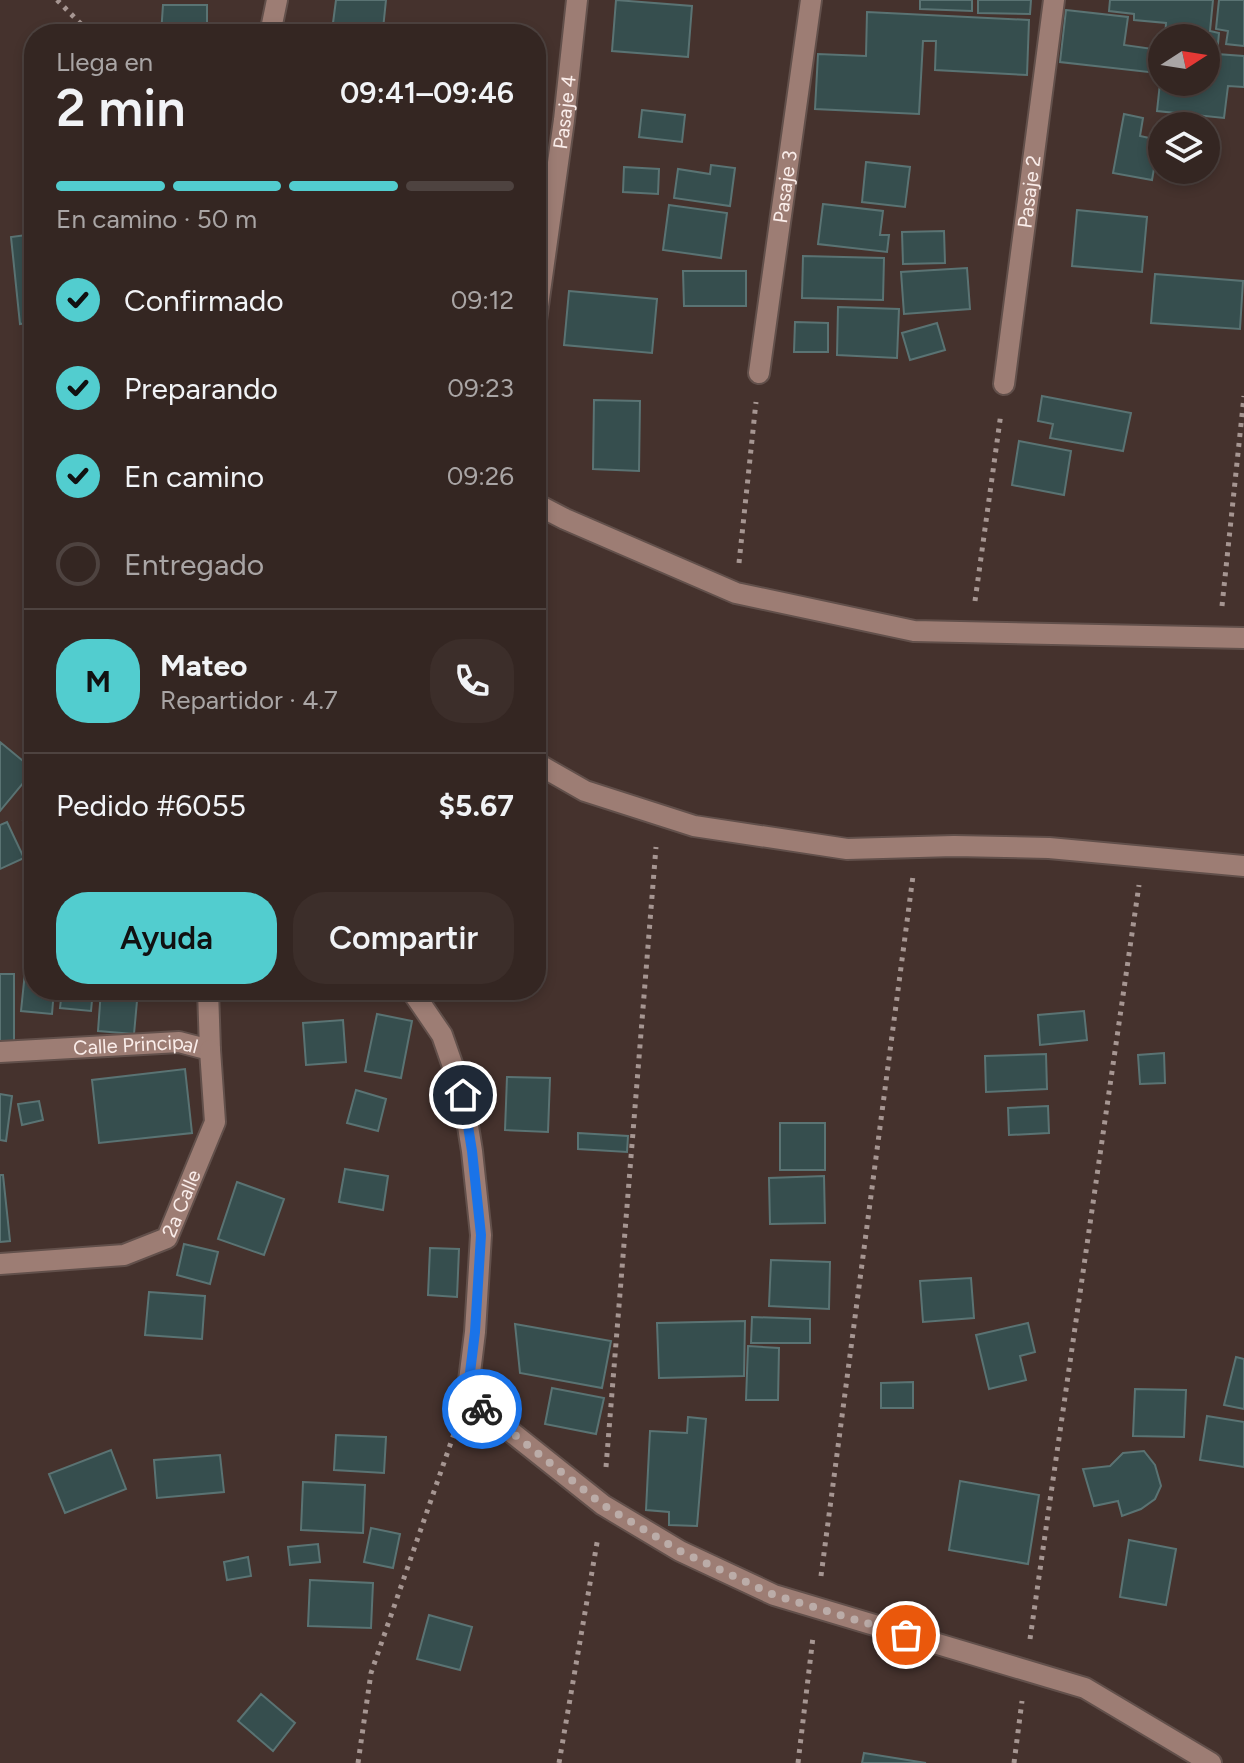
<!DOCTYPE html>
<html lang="es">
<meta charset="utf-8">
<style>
body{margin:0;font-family:Figtree,sans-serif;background:#3c2e2a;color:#f1f3f6;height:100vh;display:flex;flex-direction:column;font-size:30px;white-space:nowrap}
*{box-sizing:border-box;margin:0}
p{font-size:26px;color:#a9a5a5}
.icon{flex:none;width:44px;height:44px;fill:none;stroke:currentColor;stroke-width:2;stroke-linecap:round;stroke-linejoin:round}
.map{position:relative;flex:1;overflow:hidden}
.panel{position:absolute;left:24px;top:24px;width:522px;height:976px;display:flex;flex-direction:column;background:#342622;border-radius:32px;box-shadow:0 4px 12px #0003,0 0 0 2px #4e4340}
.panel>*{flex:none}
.needle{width:52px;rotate:78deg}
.fabs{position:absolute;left:1148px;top:24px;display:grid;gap:16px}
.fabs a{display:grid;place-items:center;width:72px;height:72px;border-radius:50%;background:#342622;box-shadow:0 4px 12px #0003,0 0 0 2px #4e4340;font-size:40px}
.pin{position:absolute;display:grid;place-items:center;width:68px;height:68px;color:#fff;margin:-34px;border:4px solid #fff;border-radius:50%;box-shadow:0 2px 8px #0007}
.courier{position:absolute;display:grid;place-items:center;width:80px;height:80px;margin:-40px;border:6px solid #1a73e8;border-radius:50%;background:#fff;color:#222;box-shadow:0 2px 10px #0007}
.overview em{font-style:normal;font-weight:600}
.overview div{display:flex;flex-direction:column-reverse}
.overview{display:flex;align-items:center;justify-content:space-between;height:136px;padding:0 32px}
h1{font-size:52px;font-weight:600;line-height:60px}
.bar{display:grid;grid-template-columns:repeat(4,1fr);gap:12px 8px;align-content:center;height:96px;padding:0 32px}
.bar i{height:10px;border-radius:6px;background:#4e4340}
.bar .selected{background:#52cdcf}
.bar p{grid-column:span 4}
.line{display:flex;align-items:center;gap:20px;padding:0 32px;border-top:2px solid #4e4340}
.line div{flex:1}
.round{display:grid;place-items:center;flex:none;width:84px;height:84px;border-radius:32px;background:#3c2e2a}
ol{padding:0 32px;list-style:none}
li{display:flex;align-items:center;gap:24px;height:88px}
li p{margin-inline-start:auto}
li .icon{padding:8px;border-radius:50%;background:#52cdcf;color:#111;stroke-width:4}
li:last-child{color:#a9a5a5}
li i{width:44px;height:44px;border:4px solid #4e4340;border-radius:50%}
.primary-button{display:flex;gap:16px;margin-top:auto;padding:16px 32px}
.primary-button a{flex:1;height:92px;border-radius:32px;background:#52cdcf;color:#111;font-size:32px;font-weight:600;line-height:92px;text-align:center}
.primary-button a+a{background:#3c2e2a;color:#f1f3f6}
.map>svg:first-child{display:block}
.building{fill:#364e4e;stroke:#5a7373;stroke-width:2}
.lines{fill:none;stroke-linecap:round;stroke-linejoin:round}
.minor-casing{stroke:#62504b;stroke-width:24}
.path{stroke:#a69692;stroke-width:5;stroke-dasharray:4 6;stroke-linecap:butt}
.minor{stroke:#9d7d74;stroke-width:20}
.done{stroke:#bbaca8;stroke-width:8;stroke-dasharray:0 14.4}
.route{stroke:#1a73e8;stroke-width:10}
.labels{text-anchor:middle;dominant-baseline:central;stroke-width:6;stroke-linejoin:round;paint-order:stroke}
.street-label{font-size:20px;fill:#faedea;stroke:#251c1a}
</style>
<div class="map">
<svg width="1244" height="1763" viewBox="0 0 1244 1763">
<rect width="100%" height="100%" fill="#45322d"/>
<!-- building -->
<path class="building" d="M 336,0 L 386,0 L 383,29 L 333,23 Z
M 616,0 L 692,6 L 688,57 L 612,51 Z
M 920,0 L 972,0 L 972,11 L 920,9 Z
M 978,0 L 1031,0 L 1030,14 L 978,13 Z
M 1110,0 L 1213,0 L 1210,31 L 1219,33 L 1217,54 L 1244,56 L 1244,87 L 1228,86 L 1224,118 L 1157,111 L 1162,64 L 1162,82 L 1206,82 L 1206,38 L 1165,38 L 1166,23 L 1134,20 L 1134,14 L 1109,11 Z
M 1219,0 L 1244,0 L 1244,46 L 1226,44 L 1228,31 L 1216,29 Z
M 163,5 L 207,5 L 207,34 L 161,34 Z
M 1066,10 L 1128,17 L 1124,45 L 1160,50 L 1157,73 L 1060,62 Z
M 867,12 L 1029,20 L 1027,75 L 935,70 L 936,41 L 923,41 L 919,114 L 815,109 L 818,54 L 866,56 Z
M 449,25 L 527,30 L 527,34 L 448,34 Z
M 333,29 L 392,34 L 333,34 Z
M 536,98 L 543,98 L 539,159 L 536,159 Z
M 642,110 L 685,115 L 682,142 L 639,137 Z
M 1124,114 L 1143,118 L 1140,136 L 1159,140 L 1152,180 L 1113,173 Z
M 866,162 L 910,167 L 905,207 L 862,202 Z
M 711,165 L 735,168 L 730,206 L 674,198 L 678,169 L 710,174 Z
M 624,167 L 659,169 L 658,194 L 623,192 Z
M 823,204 L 883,211 L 880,235 L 889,235 L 887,252 L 818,244 Z
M 669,205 L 727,213 L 721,258 L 663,250 Z
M 1077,210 L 1147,217 L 1142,272 L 1072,266 Z
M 944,231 L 945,263 L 903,264 L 902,232 Z
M 34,234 L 34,322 L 20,324 L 11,237 Z
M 803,256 L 884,258 L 883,300 L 802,298 Z
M 967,268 L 970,309 L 904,314 L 901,272 Z
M 683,271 L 746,271 L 746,306 L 684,306 Z
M 1155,274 L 1243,281 L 1240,329 L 1151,323 Z
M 569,291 L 657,299 L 652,353 L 564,345 Z
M 838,307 L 899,309 L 897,358 L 837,355 Z
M 795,322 L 828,323 L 828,352 L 794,352 Z
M 937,323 L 945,350 L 910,360 L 902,333 Z
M 1042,396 L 1131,413 L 1123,451 L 1050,438 L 1053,424 L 1038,421 Z
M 594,400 L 640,401 L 639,471 L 593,469 Z
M 1019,441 L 1071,451 L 1064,495 L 1012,485 Z
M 0,742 L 34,770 L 0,811 Z
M 34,814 L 34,839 L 23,821 Z
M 7,822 L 24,858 L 0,869 L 0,825 Z
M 25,972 L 34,972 L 34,990 L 54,990 L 52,1014 L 21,1011 Z
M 0,974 L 14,974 L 14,1046 L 0,1047 Z
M 62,990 L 93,990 L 91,1011 L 60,1008 Z
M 101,990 L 138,990 L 134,1034 L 98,1031 Z
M 160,990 L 182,990 L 182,1001 L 160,1000 Z
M 238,990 L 285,990 L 284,999 L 237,993 Z
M 1084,1011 L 1087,1040 L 1040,1045 L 1038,1015 Z
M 377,1014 L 412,1021 L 401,1078 L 365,1071 Z
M 343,1020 L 346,1062 L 306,1065 L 303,1023 Z
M 1164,1053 L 1165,1083 L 1140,1084 L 1138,1055 Z
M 1046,1054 L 1047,1089 L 986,1092 L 985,1056 Z
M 185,1069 L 192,1133 L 99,1143 L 92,1080 Z
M 507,1077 L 550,1078 L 548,1132 L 505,1130 Z
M 356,1090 L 386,1099 L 378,1131 L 347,1123 Z
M 0,1094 L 12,1096 L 6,1141 L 0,1140 Z
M 39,1101 L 43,1120 L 22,1125 L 18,1104 Z
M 1048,1106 L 1049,1133 L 1009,1135 L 1008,1108 Z
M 780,1123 L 825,1123 L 825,1170 L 780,1170 Z
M 578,1133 L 628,1136 L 627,1152 L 578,1149 Z
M 345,1169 L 388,1176 L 383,1210 L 339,1202 Z
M 0,1175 L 3,1175 L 10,1241 L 0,1242 Z
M 824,1176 L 825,1223 L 770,1224 L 769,1178 Z
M 237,1182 L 284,1199 L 264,1255 L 218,1239 Z
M 184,1244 L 218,1252 L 210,1284 L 177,1275 Z
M 430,1248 L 459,1249 L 457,1297 L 428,1295 Z
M 771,1260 L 830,1262 L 829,1309 L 769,1306 Z
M 971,1278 L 974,1318 L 923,1322 L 920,1281 Z
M 149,1292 L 205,1296 L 202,1339 L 145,1335 Z
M 752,1317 L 810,1319 L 810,1343 L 751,1343 Z
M 745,1321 L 744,1376 L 659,1378 L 657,1323 Z
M 1028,1323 L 1035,1352 L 1020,1356 L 1026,1380 L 989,1389 L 976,1335 Z
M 515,1324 L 611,1341 L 602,1388 L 520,1373 Z
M 748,1346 L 779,1348 L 778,1400 L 746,1400 Z
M 1236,1357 L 1244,1359 L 1244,1409 L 1224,1405 Z
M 913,1382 L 913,1408 L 881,1408 L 881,1383 Z
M 552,1388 L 604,1398 L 596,1434 L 545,1424 Z
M 1135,1389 L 1186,1390 L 1184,1437 L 1133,1436 Z
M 1207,1416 L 1244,1422 L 1244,1467 L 1200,1460 Z
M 688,1417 L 706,1419 L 697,1526 L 669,1525 L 669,1512 L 646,1510 L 650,1431 L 687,1433 Z
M 336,1435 L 386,1437 L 384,1473 L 334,1470 Z
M 111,1450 L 126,1489 L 65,1513 L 49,1474 Z
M 1144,1451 L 1155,1465 L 1161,1486 L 1155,1499 L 1141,1509 L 1122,1516 L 1118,1501 L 1094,1506 L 1083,1469 L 1110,1466 L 1123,1453 Z
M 220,1455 L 224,1492 L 157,1498 L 154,1460 Z
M 960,1481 L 1039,1495 L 1028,1564 L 949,1550 Z
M 303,1482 L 365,1485 L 363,1533 L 301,1530 Z
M 371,1528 L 400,1534 L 393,1568 L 364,1562 Z
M 1129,1540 L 1176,1549 L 1166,1605 L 1120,1597 Z
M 318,1544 L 320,1562 L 290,1565 L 288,1547 Z
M 248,1557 L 251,1576 L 227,1580 L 224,1562 Z
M 310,1580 L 373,1583 L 371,1628 L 308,1626 Z
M 429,1615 L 472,1627 L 460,1670 L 417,1659 Z
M 261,1694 L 295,1723 L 273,1751 L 238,1721 Z
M 864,1753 L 926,1763 L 862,1763 Z"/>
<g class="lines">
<!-- minor casing -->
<g class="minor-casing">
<g id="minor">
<path d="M 270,34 L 277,0"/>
<path id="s1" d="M 536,320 L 564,120 L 577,0"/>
<path id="s2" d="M 759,373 L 811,0"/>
<path id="s3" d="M 1004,384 L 1054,0"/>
<path d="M 536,504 L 565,519 L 736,593 L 914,631 L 1244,638"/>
<path d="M 536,763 L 585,791 L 694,826 L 847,849 L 954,846 L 1049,848 L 1244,866"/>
<path d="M 409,990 L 414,994 L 442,1035 L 463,1095 L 472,1151 L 481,1235 L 475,1332 L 467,1397 L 603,1505 L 680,1551 L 774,1595 L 1085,1688 L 1211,1763"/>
<path id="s4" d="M 0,1052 L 179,1042 L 210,1050 L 208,990"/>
<path id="s5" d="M 0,1264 L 124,1255 L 167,1238 L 215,1122 L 210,1050"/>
</g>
</g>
<!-- path -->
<path class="path" d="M 57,0 L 91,34
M 739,563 L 756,402
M 975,601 L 1001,413
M 1222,606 L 1244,396
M 606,1467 L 656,847
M 821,1576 L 913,876
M 1030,1639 L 1139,885
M 358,1763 L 371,1673 L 456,1428
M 559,1763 L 598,1537
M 798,1763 L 813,1637
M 1014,1763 L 1022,1701"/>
<!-- minor -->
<use href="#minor" class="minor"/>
</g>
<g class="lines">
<!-- done -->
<path class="done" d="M 482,1409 L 603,1505 L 680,1551 L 774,1595 L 906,1635"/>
<!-- route -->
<path class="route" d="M 463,1095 L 472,1151 L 481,1235 L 475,1332 L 467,1397 L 482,1409"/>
</g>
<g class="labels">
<!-- street labels -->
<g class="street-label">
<text stroke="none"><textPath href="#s1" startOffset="210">Pasaje 4</textPath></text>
<text stroke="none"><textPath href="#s2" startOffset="188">Pasaje 3</textPath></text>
<text stroke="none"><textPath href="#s3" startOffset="194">Pasaje 2</textPath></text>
<text stroke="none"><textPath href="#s4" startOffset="136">Calle Principal</textPath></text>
<text stroke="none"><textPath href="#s5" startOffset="208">2a Calle</textPath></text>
</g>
</g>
</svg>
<div class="fabs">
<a><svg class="needle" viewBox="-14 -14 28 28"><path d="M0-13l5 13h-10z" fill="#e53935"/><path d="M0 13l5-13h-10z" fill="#a9a5a5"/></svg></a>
<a><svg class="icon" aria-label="layers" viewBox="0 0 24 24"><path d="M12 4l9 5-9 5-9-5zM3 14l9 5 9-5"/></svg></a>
</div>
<div class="pin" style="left:906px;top:1635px;background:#ea580c"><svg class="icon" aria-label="bag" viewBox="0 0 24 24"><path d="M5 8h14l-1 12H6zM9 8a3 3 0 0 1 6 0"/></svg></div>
<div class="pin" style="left:463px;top:1095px;background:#1f2937"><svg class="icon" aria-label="home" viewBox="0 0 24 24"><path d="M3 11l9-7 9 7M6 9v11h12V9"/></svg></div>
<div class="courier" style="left:482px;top:1409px"><svg class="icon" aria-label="bike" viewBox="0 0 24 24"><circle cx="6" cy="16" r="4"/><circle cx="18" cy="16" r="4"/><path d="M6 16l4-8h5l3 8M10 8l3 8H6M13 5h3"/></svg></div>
<section class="panel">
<div class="overview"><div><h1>2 min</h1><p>Llega en</p></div><em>09:41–09:46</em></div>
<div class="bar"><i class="selected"></i><i class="selected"></i><i class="selected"></i><i></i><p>En camino · 50 m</p></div>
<ol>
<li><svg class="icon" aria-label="check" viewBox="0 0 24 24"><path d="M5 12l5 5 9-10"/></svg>Confirmado<p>09:12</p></li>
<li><svg class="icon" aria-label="check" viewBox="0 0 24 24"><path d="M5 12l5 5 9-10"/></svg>Preparando<p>09:23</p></li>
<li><svg class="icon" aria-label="check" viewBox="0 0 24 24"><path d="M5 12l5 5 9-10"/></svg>En camino<p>09:26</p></li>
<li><i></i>Entregado</li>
</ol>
<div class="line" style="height:144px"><b class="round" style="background:#52cdcf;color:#111">M</b><div><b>Mateo</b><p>Repartidor · 4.7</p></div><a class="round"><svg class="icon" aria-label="phone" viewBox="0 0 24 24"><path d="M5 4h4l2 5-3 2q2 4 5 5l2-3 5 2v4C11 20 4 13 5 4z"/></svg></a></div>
<div class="line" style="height:104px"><div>Pedido #6055</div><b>$5.67</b></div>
<div class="primary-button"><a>Ayuda</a><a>Compartir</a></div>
</section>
</div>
